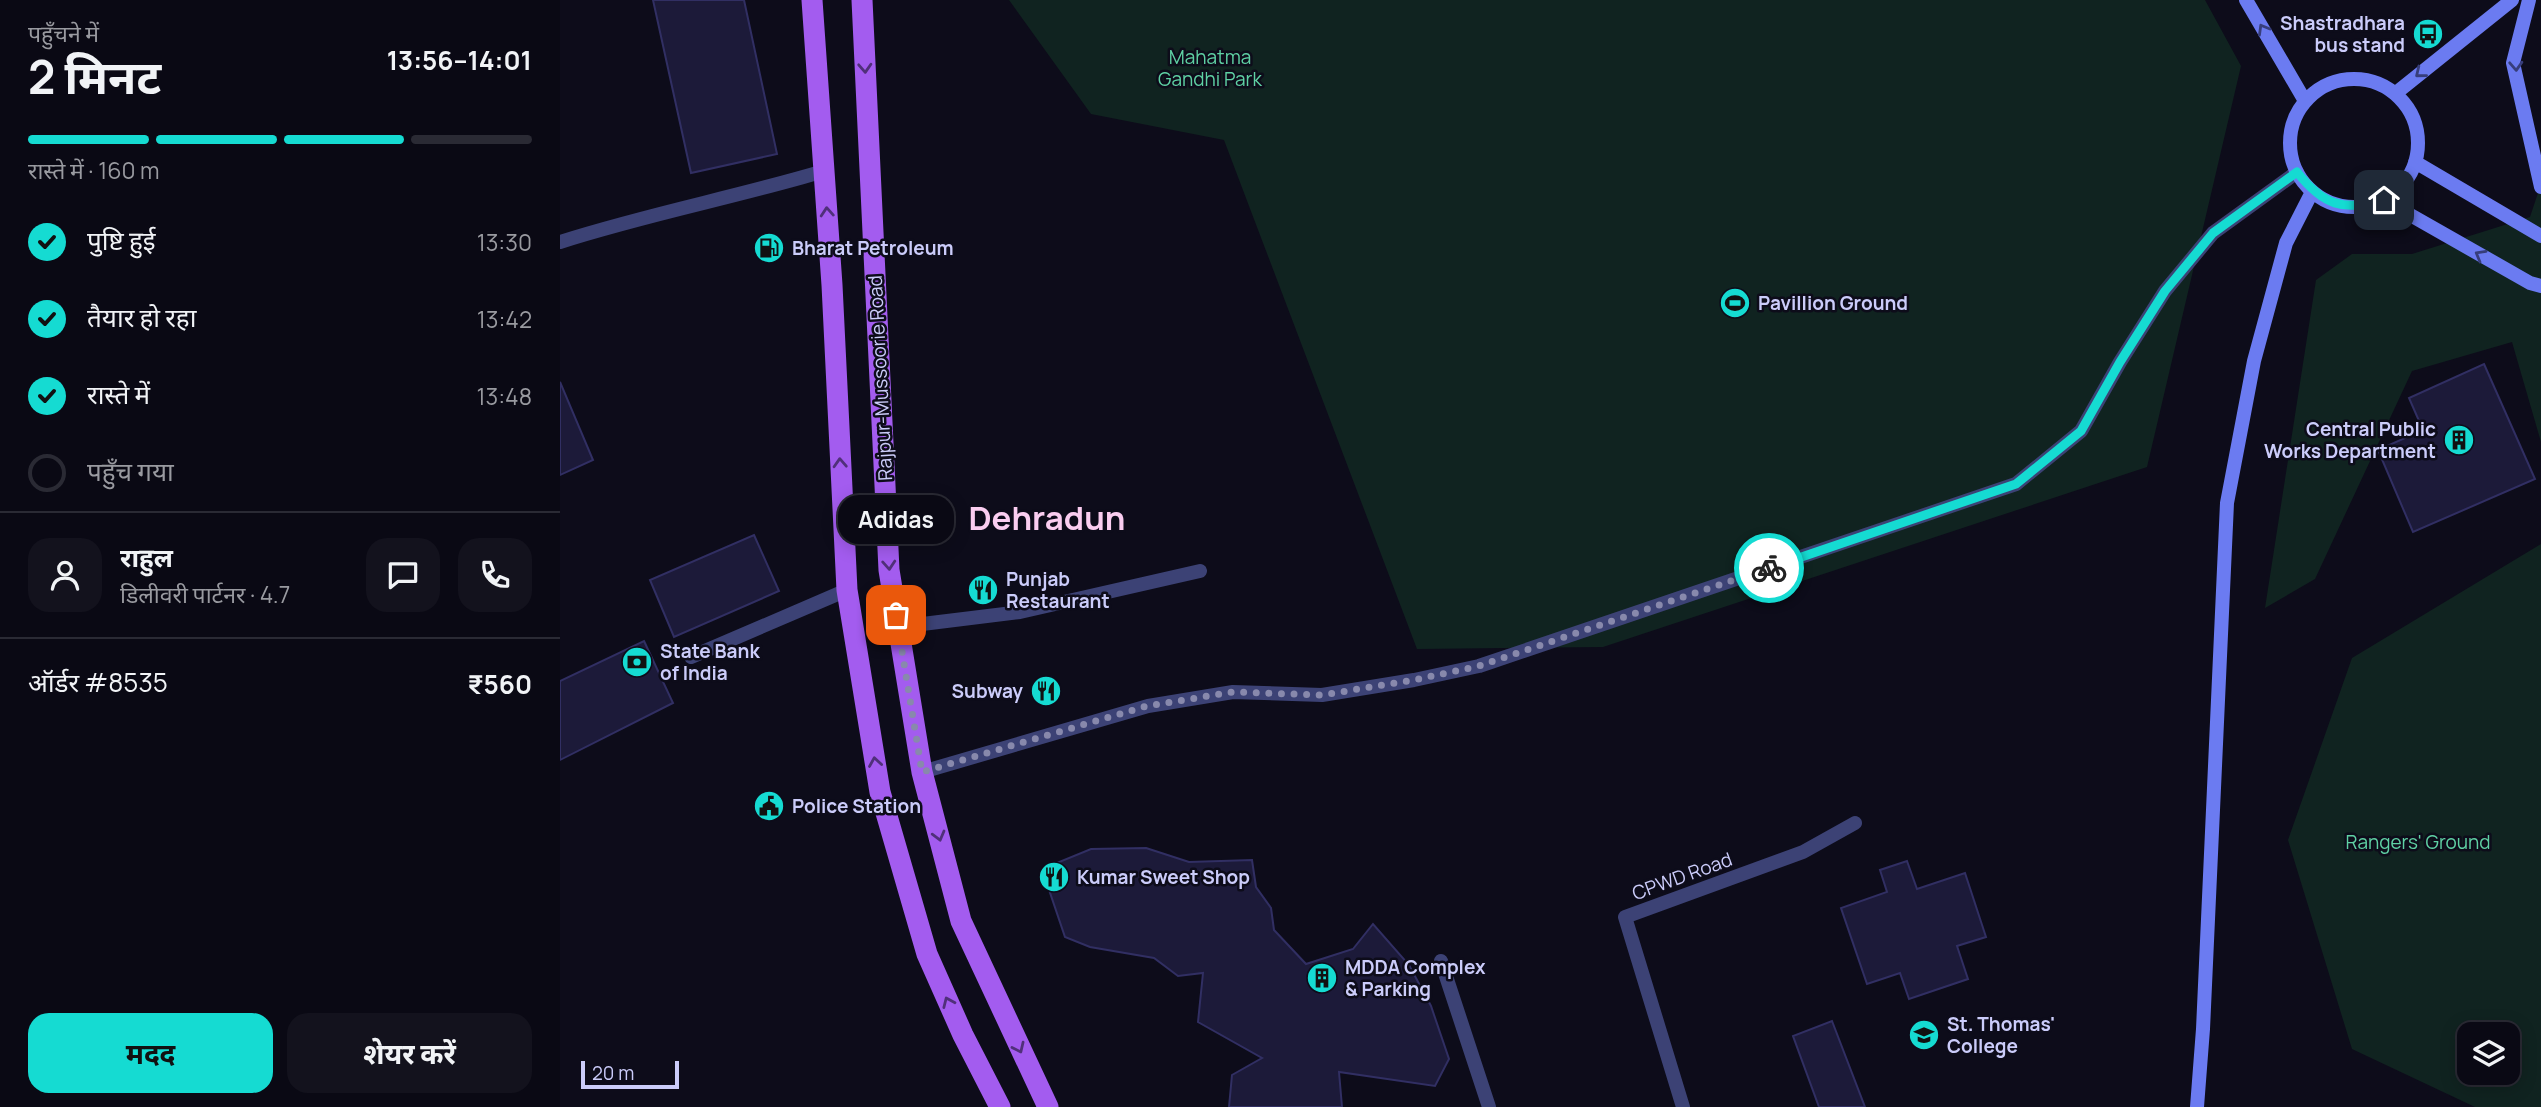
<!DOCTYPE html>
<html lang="hi">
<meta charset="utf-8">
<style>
body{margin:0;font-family:Manrope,"Noto Sans Devanagari",sans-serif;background:#13121d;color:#f1f3f6;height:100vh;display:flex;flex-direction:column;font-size:26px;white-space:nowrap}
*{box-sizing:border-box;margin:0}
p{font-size:23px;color:#999aa0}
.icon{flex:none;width:38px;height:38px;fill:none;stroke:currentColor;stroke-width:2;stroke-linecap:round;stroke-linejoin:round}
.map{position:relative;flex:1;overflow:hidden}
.details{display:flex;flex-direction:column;background:#0a0914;width:560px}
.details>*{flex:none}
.fabs{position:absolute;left:1897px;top:1022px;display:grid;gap:14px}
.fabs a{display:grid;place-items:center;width:63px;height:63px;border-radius:14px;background:#0a0914;box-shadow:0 4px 18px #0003,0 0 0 2px #2a2a34;font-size:35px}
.scale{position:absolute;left:21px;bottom:18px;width:98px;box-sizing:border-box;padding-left:7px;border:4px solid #cbccfa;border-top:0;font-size:19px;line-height:24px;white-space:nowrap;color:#cbccfa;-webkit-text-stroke:5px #0d0c1a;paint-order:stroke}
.pin{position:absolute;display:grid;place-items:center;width:60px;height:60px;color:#fff;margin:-30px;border-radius:14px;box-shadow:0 4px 10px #0006}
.courier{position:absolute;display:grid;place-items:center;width:70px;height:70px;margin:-35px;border:5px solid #15dbd2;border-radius:50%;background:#fff;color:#222;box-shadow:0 2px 9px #0007}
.bubble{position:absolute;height:49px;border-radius:21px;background:#0a0914;box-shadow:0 4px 18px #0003,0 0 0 2px #2a2a34;font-size:23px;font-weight:700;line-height:49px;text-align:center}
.head em{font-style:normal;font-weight:700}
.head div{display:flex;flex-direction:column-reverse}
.head{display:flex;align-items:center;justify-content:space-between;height:119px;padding:0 28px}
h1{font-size:46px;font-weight:700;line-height:52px}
.bar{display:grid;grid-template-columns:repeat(4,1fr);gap:10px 7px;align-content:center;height:84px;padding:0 28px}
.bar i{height:9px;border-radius:5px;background:#2a2a34}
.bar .on{background:#15dbd2}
.bar p{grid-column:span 4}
.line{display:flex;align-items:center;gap:18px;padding:0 28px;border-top:2px solid #2a2a34}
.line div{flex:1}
.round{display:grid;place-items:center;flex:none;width:74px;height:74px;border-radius:21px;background:#13121d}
ol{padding:0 28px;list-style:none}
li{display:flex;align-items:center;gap:21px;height:77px}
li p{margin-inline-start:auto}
li .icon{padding:7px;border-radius:50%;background:#15dbd2;color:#111;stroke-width:4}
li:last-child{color:#999aa0}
li i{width:38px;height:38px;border:4px solid #2a2a34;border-radius:50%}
.cta{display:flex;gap:14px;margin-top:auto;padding:14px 28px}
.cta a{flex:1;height:80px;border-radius:21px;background:#15dbd2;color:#111;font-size:28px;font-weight:700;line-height:80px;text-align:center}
.cta a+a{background:#13121d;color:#f1f3f6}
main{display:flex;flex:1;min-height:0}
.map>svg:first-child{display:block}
.green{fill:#102320;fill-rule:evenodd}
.building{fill:#1c1a39;stroke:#312f63;stroke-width:2}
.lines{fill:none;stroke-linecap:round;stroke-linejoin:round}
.lane{stroke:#3c4275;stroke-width:14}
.street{stroke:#3c4275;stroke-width:14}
.secondary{stroke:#6b7bf1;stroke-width:14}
.primary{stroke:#a35cef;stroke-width:21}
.oneway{stroke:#373e7b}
.oneway2{stroke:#50307a}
.done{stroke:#8889ac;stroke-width:7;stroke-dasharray:0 12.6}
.route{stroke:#15dbd2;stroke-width:9}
.labels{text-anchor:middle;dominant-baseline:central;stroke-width:5;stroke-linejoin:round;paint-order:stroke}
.poi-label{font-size:19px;font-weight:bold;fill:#cbccfa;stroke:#0d0c1a;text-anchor:start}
.park-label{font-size:19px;fill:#5fd1a4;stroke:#0d0c1a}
.street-label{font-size:19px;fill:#cbccfa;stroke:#0d0c1a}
.town-label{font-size:33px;font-weight:bold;fill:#facdf0;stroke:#0d0c1a}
</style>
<main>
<section class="details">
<div class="head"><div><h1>2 मिनट</h1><p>पहुँचने में</p></div><em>13:56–14:01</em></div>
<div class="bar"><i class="on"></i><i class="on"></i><i class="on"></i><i></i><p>रास्ते में · 160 m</p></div>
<ol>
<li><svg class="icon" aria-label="check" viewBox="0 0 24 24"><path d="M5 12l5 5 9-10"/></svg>पुष्टि हुई<p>13:30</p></li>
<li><svg class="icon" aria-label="check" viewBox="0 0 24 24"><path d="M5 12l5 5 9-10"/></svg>तैयार हो रहा<p>13:42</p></li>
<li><svg class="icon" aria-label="check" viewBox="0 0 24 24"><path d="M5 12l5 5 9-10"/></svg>रास्ते में<p>13:48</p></li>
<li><i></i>पहुँच गया</li>
</ol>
<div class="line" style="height:126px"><a class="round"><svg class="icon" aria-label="person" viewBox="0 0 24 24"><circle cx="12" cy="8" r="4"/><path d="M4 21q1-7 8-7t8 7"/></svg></a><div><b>राहुल</b><p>डिलीवरी पार्टनर · 4.7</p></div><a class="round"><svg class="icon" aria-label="chat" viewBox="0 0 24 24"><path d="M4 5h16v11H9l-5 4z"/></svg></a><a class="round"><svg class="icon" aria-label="phone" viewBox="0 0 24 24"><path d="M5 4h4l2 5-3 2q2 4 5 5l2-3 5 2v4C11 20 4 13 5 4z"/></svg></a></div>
<div class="line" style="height:91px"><div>ऑर्डर #8535</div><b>₹560</b></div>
<div class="cta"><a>मदद</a><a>शेयर करें</a></div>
</section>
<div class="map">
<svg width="1981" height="1107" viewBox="0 0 1981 1107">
<rect width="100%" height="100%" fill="#0d0c1a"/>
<!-- green -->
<path class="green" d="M 449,0 L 1645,0 L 1681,66 L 1587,467 L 1043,647 L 857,649 L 664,140 L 531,114 Z
M 1981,184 L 1981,442 L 1952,342 L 1852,371 L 1755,579 L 1705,608 L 1756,280 L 1792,254 L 1852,254 L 1970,217 Z
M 1981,544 L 1981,1107 L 1915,1107 L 1792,1049 L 1728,840 L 1792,658 ZM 1909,1034 L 1948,1034 L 1948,1073 L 1909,1073 Z"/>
<!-- building -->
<path class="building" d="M 93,0 L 184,0 L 217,154 L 131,173 Z
M 1924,364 L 1975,479 L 1853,532 L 1818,450 L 1863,430 L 1849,398 Z
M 0,382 L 33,460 L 0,475 Z
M 194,535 L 219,591 L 114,637 L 90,580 Z
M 84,641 L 113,703 L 0,760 L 0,681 Z
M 586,848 L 629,862 L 692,860 L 696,887 L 711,908 L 714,930 L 746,964 L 793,949 L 813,924 L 849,965 L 871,1006 L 889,1059 L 875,1086 L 779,1072 L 782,1107 L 669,1107 L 672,1075 L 702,1058 L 638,1022 L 643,973 L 618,976 L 594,958 L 530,947 L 505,937 L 482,869 L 531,849 Z
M 1347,861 L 1357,889 L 1405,873 L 1426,937 L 1397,946 L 1408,979 L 1349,999 L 1340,973 L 1307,984 L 1281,908 L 1327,892 L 1320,870 Z
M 1272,1021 L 1305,1107 L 1259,1107 L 1233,1036 Z"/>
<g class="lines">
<!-- lane -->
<path class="lane" d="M 338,627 L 460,612 L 640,571
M 131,657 L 287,590
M 881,961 L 929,1107"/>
<!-- street -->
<path class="street" d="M 0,242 C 87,214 177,197 264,171
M 362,772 L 588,706 L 673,692 L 762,695 L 854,680 L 919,666 L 1456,484 L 1521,431 L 1560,362 L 1605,291 L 1653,233 L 1737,172
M 1123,1107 L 1065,917 L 1243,852 L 1295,823"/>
<!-- secondary -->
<path class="secondary" d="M 1686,0 L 1745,101
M 1969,0 L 1953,63 L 1981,187
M1730 143a64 64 0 1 1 128 0a64 64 0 1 1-128 0Z
M 1836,93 L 1952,0
M 1855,162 L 1981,236
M 1824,200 L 1970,283 L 1981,286
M 1637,1107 L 1643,1029 L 1667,503 L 1694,361 L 1726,243 L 1752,192"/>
<!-- primary -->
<path class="primary" d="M 252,0 L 272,285 L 287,590 L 320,792 L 367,954 L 403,1035 L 440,1107
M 302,0 L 329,570 L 362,772 L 401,921 L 488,1107"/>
</g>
<!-- one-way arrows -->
<defs><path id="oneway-chevron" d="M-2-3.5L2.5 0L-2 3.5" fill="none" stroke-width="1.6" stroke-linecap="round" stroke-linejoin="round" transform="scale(1.75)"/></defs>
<g class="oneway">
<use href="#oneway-chevron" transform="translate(1703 29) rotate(-120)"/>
<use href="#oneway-chevron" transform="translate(1956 66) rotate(87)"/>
<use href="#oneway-chevron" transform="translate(1860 73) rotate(141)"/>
<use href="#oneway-chevron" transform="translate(1920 255) rotate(-150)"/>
</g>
<g class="oneway2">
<use href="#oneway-chevron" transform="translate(305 68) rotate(87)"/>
<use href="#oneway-chevron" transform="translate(267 212) rotate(-94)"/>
<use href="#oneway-chevron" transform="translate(280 463) rotate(-93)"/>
<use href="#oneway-chevron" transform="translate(329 565) rotate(86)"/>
<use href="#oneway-chevron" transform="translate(315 762) rotate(-99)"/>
<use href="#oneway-chevron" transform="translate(379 836) rotate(75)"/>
<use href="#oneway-chevron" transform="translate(388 1002) rotate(-114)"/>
<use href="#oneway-chevron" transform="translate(459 1048) rotate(65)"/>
</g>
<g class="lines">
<!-- done -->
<path class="done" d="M 336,615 L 362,772 L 587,706 L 673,692 L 762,695 L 854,680 L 919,666 L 1209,568"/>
<!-- route -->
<path class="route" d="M 1209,568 L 1456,484 L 1521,431 L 1560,362 L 1605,291 L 1653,233 L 1737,172 C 1763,205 1783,212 1824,200"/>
</g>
<!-- icons -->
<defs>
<g id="bus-disc" transform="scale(1.575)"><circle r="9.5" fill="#15dbd2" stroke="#0d0c1a"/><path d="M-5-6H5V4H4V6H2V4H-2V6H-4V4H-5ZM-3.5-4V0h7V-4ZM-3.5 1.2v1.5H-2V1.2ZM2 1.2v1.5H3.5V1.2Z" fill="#111"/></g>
<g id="fuel-disc" transform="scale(1.575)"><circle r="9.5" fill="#15dbd2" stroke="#0d0c1a"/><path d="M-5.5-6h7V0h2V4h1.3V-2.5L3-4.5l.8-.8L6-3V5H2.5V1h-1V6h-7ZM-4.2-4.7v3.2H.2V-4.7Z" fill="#111"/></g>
<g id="stadium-disc" transform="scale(1.575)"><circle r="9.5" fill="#15dbd2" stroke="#0d0c1a"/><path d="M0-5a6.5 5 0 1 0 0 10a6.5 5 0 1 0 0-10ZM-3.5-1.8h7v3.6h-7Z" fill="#111"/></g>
<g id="building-disc" transform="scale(1.575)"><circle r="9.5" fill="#15dbd2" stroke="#0d0c1a"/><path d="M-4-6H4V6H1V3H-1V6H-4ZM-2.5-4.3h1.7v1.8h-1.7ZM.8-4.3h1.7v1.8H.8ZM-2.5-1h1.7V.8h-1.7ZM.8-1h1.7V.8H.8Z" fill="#111"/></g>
<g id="restaurant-disc" transform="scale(1.575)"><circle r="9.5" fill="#15dbd2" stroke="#0d0c1a"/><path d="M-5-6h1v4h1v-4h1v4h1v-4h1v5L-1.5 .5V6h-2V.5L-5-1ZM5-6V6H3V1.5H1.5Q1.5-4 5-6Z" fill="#111"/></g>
<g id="bank-disc" transform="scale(1.575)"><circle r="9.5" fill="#15dbd2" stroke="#0d0c1a"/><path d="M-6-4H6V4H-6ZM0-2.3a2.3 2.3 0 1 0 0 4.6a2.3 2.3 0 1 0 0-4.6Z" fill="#111"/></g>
<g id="civic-disc" transform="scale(1.575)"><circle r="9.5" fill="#15dbd2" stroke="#0d0c1a"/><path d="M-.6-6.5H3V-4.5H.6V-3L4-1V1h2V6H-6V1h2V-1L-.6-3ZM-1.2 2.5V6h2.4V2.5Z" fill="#111"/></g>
<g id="school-disc" transform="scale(1.575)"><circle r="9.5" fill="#15dbd2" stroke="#0d0c1a"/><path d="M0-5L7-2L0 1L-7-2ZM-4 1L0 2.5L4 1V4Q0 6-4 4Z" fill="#111"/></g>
</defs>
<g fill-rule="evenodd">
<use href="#bus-disc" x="1868" y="34"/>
<use href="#fuel-disc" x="209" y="248"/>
<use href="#stadium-disc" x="1175" y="303"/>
<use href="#building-disc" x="1899" y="440"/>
<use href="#restaurant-disc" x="423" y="590"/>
<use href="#bank-disc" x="77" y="662"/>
<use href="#restaurant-disc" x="486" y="691"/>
<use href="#civic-disc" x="209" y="806"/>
<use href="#restaurant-disc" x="494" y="877"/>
<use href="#building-disc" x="762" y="978"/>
<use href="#school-disc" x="1364" y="1035"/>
</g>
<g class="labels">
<!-- poi labels -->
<g class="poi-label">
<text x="1845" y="23" text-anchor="end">Shastradhara<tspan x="1845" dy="22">bus stand</tspan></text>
<text x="232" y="248">Bharat Petroleum</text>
<text x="1198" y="303">Pavillion Ground</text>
<text x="1876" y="429" text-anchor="end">Central Public<tspan x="1876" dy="22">Works Department</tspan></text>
<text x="446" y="579">Punjab<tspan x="446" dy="22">Restaurant</tspan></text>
<text x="100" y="651">State Bank<tspan x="100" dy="22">of India</tspan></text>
<text x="463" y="691" text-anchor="end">Subway</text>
<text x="232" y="806">Police Station</text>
<text x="517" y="877">Kumar Sweet Shop</text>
<text x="785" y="967">MDDA Complex<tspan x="785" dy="22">&amp; Parking</tspan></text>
<text x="1387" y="1024">St. Thomas'<tspan x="1387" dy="22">College</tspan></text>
</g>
<!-- park labels -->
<g class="park-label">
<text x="650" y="57">Mahatma<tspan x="650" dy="22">Gandhi Park</tspan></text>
<text x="1858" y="842">Rangers' Ground</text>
</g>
<!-- street labels -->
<g class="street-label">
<text transform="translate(320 378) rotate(-93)">Rajpur-Mussoorie Road</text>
<text transform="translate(1122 876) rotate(-20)">CPWD Road</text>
</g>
<!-- town labels -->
<g class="town-label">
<text x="487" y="517">Dehradun</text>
</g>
</g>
</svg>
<div class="fabs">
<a><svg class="icon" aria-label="layers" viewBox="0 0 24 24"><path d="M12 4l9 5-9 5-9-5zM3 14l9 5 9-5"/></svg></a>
</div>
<div class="scale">20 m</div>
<div class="pin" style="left:336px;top:615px;background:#ea580c"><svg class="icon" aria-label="bag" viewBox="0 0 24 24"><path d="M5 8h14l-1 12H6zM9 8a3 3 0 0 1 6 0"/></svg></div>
<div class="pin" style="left:1824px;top:200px;background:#1f2937"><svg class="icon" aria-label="home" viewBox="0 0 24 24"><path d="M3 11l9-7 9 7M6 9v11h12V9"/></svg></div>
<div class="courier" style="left:1209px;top:568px"><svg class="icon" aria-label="bike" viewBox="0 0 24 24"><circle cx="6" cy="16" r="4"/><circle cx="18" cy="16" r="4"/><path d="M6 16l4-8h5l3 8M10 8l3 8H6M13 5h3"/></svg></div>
<div class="bubble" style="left:278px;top:495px;width:116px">Adidas</div>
</div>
</main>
